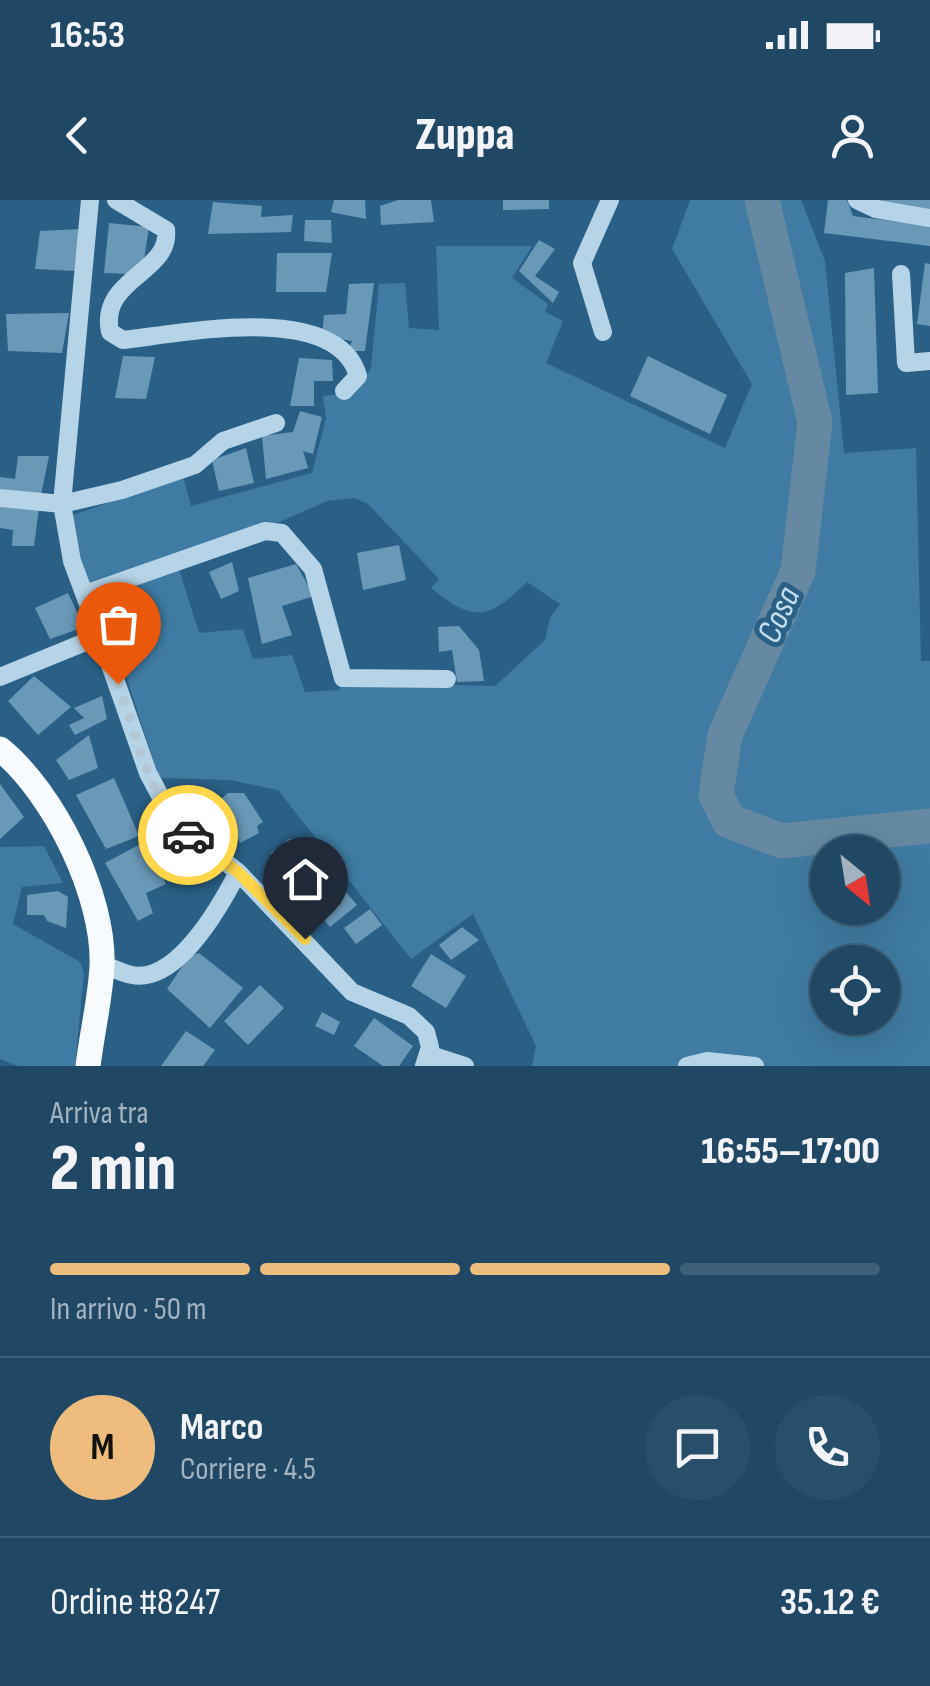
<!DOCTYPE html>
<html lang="it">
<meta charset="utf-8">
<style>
body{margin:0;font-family:"Sofia Sans Condensed",sans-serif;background:#284f6a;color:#f1f3f6;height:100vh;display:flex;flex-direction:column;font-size:38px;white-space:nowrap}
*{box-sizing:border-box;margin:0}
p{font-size:32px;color:#a2b2bf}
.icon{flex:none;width:55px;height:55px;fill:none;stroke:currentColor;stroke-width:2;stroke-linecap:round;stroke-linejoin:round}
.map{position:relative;height:866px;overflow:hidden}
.drawer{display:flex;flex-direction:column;background:#204864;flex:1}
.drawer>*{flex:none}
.needle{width:65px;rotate:150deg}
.controls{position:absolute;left:810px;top:635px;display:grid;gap:20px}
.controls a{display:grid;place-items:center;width:90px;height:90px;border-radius:50%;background:#204864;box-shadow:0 10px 40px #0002,0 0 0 2px #3d6078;font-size:50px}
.pin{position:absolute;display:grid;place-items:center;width:85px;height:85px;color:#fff;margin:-102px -42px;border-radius:50% 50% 50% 0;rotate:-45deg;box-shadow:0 0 10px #0007}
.pin .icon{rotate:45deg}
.courier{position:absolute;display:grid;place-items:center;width:100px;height:100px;margin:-50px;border:8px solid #ffd54a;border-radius:50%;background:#fff;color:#222;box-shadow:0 2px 12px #0007}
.headline em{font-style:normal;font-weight:800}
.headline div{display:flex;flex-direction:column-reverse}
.headline{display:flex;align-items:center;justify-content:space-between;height:170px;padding:0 50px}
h1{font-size:65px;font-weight:800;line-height:75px}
.bar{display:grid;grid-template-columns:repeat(4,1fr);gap:15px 10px;align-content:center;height:120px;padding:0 50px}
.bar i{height:12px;border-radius:8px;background:#3d6078}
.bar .selected{background:#eebc7d}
.bar p{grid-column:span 4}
.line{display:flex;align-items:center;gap:25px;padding:0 50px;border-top:2px solid #3d6078}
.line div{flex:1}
.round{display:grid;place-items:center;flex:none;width:105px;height:105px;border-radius:52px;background:#284f6a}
.status{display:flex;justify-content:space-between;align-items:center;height:70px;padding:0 50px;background:#204864;direction:ltr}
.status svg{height:28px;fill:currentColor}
header{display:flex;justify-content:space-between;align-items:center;height:130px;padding:0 50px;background:#204864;font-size:45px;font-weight:800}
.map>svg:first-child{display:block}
.green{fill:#3f7ba2;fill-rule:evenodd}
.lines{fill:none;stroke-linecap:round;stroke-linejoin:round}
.river{stroke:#6589a2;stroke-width:35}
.building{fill:#6a99b8}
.minor{stroke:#b6d4e7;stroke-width:18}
.major{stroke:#f7fbfe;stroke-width:25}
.done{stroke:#b4c7d5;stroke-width:10;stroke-dasharray:0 18}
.route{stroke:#ffd54a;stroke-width:12}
.labels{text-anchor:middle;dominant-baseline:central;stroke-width:10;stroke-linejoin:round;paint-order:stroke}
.water-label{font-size:35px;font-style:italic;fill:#c1ddef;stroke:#2a6086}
</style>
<div class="status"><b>16:53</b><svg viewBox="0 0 49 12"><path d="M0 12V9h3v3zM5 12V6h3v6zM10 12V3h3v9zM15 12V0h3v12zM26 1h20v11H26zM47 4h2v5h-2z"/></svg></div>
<header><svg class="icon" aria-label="back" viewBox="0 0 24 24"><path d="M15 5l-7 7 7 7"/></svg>Zuppa<svg class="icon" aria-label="person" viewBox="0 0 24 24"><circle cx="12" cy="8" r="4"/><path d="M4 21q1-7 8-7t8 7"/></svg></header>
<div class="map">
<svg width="930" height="866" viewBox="0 0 930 866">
<rect width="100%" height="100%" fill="#2a6086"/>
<!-- green -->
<path class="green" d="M 690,0 L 801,0 L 825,61 L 844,253 L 916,248 L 921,461 L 930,461 L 930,866 L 532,866 L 536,846 L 473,714 L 411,759 L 278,590 L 230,580 L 159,578 L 103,404 L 146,375 L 178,366 L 199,433 L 243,429 L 253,459 L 292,455 L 305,492 L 340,490 L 340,482 L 495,486 L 545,440 L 550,418 L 560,404 L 527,382 C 488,420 474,423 431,388 L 439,379 L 368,304 L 354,298 L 327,301 L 275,324 L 89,384 L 73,339 L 71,316 L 183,276 L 191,306 L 312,273 L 326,218 L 323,196 L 355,193 L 371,168 L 379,84 L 405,83 L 409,128 L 439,130 L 436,46 L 532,46 L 512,78 L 548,104 L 545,112 L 563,121 L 546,163 L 725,248 L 752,184 L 672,49 ZM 828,652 L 882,652 L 882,708 L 828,708 ZM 828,762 L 882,762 L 882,818 L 828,818 Z
M 44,646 L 63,683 L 22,687 L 13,724 L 80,762 L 84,773 L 75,866 L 18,866 L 0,859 L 0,647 Z"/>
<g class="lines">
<!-- river -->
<path class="river" d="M 762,0 L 815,222 L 798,371 L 725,535 L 716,595 L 729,621 L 782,641 L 930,626"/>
</g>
<!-- building -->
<path class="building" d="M 334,0 L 365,0 L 366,19 L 331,12 Z
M 398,0 L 431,0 L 434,22 L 381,25 L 380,6 Z
M 503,0 L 549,0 L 549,9 L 503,10 Z
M 828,0 L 847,0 L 853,16 L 930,26 L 930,46 L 824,33 Z
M 878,0 L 930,0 L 930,12 L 878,2 Z
M 213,2 L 262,6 L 261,17 L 293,15 L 291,32 L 208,34 Z
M 305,20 L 331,20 L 332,43 L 304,41 Z
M 109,23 L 149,27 L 144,60 L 129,74 L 104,73 Z
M 81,29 L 76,71 L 35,69 L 40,31 Z
M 539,40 L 555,49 L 535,76 L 559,92 L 553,103 L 519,71 Z
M 277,53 L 332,53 L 326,92 L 276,92 Z
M 925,63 L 930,64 L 930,126 L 917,124 Z
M 874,68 L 878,193 L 846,195 L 845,73 Z
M 374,83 L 365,151 L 348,151 L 352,141 L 322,136 L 324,115 L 346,114 L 349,84 Z
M 69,113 L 62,153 L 8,151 L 6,114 Z
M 123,156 L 155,157 L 146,199 L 115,198 Z
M 648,156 L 727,195 L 710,234 L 630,196 Z
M 299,158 L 332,160 L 333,181 L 314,181 L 314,206 L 290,206 Z
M 300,211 L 322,217 L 313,254 L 303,251 L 308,268 L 266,279 L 262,236 L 293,232 Z
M 246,248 L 254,283 L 219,291 L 212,260 Z
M 18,256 L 49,256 L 41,295 L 0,289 L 0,277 L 15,279 Z
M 0,304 L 39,308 L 34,346 L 12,346 L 13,330 L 0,328 Z
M 399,345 L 406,380 L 363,390 L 357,353 Z
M 232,362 L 239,391 L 221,399 L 209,372 Z
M 296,364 L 314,396 L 282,406 L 292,435 L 262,444 L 248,378 Z
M 68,393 L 84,427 L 50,439 L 35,408 Z
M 459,426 L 479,450 L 484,481 L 457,482 L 452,450 L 439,452 L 438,427 Z
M 34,476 L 71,507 L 38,535 L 8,501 Z
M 102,496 L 107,519 L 75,535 L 69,525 L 84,518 L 74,508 Z
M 89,535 L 98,568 L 69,580 L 56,560 Z
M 114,578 L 139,636 L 106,649 L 76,595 Z
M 0,584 L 24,617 L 0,639 Z
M 228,593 L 244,593 L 263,622 L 257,626 L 259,633 L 240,643 L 233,627 L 221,627 L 209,610 Z
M 289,639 L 301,641 L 320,673 L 291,688 L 271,653 Z
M 146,641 L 166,684 L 146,693 L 153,713 L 138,721 L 105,663 Z
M 334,678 L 357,705 L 330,727 L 305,698 Z
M 58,691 L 68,697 L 66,728 L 47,721 L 44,715 L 27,715 L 27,695 Z
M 370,709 L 382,725 L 356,744 L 344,728 Z
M 462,727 L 479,740 L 451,760 L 439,745 Z
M 199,753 L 243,788 L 210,828 L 167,789 L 189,756 Z
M 431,754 L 466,776 L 446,808 L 411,786 Z
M 260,785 L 284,808 L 248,845 L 224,821 Z
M 322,812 L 340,822 L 334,835 L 315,826 Z
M 374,818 L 413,846 L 399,866 L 383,866 L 354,846 Z
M 186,831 L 215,850 L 203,866 L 161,866 Z"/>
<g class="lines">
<!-- minor -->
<path class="minor" d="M 116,0 L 166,30 C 171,73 99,78 110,132 L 123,140 C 179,134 337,100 358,176 L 344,191
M 857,0 L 876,9 L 930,18
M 901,74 L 906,163 L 930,161
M 603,132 L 582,63 L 610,0
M 0,298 L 62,304 L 122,290 L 195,265 L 223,241 L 276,223
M 85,394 L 265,331 L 282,333 L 313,369 L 343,478 L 447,479
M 100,436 L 148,573 L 174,622 L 238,672 C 221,705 177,784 132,775 C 122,773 112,768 102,764
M 0,477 L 100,436 L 72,361 L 62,304 L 90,0
M 238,672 L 352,792 L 409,816 L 426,832 L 430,847 L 424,866
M 428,854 L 465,866
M 687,866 L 707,861 L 755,866"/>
<!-- major -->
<path class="major" d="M 0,549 C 54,593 105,696 102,767 C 100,800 92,833 88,866"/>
</g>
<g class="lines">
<!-- done -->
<path class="done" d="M 118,484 C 137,534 147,597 188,635"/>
<!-- route -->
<path class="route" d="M 188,635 L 238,672 L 305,739"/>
</g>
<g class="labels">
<!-- water labels -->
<g class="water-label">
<text transform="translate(779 415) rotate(-66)">Cosa</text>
</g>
</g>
</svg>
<div class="controls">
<a><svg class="needle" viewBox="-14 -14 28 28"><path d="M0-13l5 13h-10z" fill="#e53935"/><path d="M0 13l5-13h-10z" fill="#a2b2bf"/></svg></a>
<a><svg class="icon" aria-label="locate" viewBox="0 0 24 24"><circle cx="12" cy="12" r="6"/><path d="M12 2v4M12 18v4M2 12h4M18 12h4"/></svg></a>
</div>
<div class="pin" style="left:118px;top:484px;background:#ea580c"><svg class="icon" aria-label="bag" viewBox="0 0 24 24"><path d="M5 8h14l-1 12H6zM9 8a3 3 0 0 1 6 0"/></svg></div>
<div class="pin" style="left:305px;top:739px;background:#1f2937"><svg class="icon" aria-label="home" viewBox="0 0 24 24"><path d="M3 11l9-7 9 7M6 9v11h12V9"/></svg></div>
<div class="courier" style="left:188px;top:635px"><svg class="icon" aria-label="car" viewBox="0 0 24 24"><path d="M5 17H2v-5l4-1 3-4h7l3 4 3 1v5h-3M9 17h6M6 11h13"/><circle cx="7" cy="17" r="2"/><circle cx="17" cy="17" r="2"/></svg></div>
</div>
<section class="drawer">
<div class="headline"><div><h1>2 min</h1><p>Arriva tra</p></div><em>16:55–17:00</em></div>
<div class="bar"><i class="selected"></i><i class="selected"></i><i class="selected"></i><i></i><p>In arrivo · 50 m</p></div>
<div class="line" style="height:180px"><b class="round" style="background:#eebc7d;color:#111">M</b><div><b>Marco</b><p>Corriere · 4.5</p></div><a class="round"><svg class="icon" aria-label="chat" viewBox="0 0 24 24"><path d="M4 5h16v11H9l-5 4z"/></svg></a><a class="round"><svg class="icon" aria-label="phone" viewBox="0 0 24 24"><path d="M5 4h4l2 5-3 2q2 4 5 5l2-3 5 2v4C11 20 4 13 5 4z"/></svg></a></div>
<div class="line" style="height:130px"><div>Ordine #8247</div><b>35.12 €</b></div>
</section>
